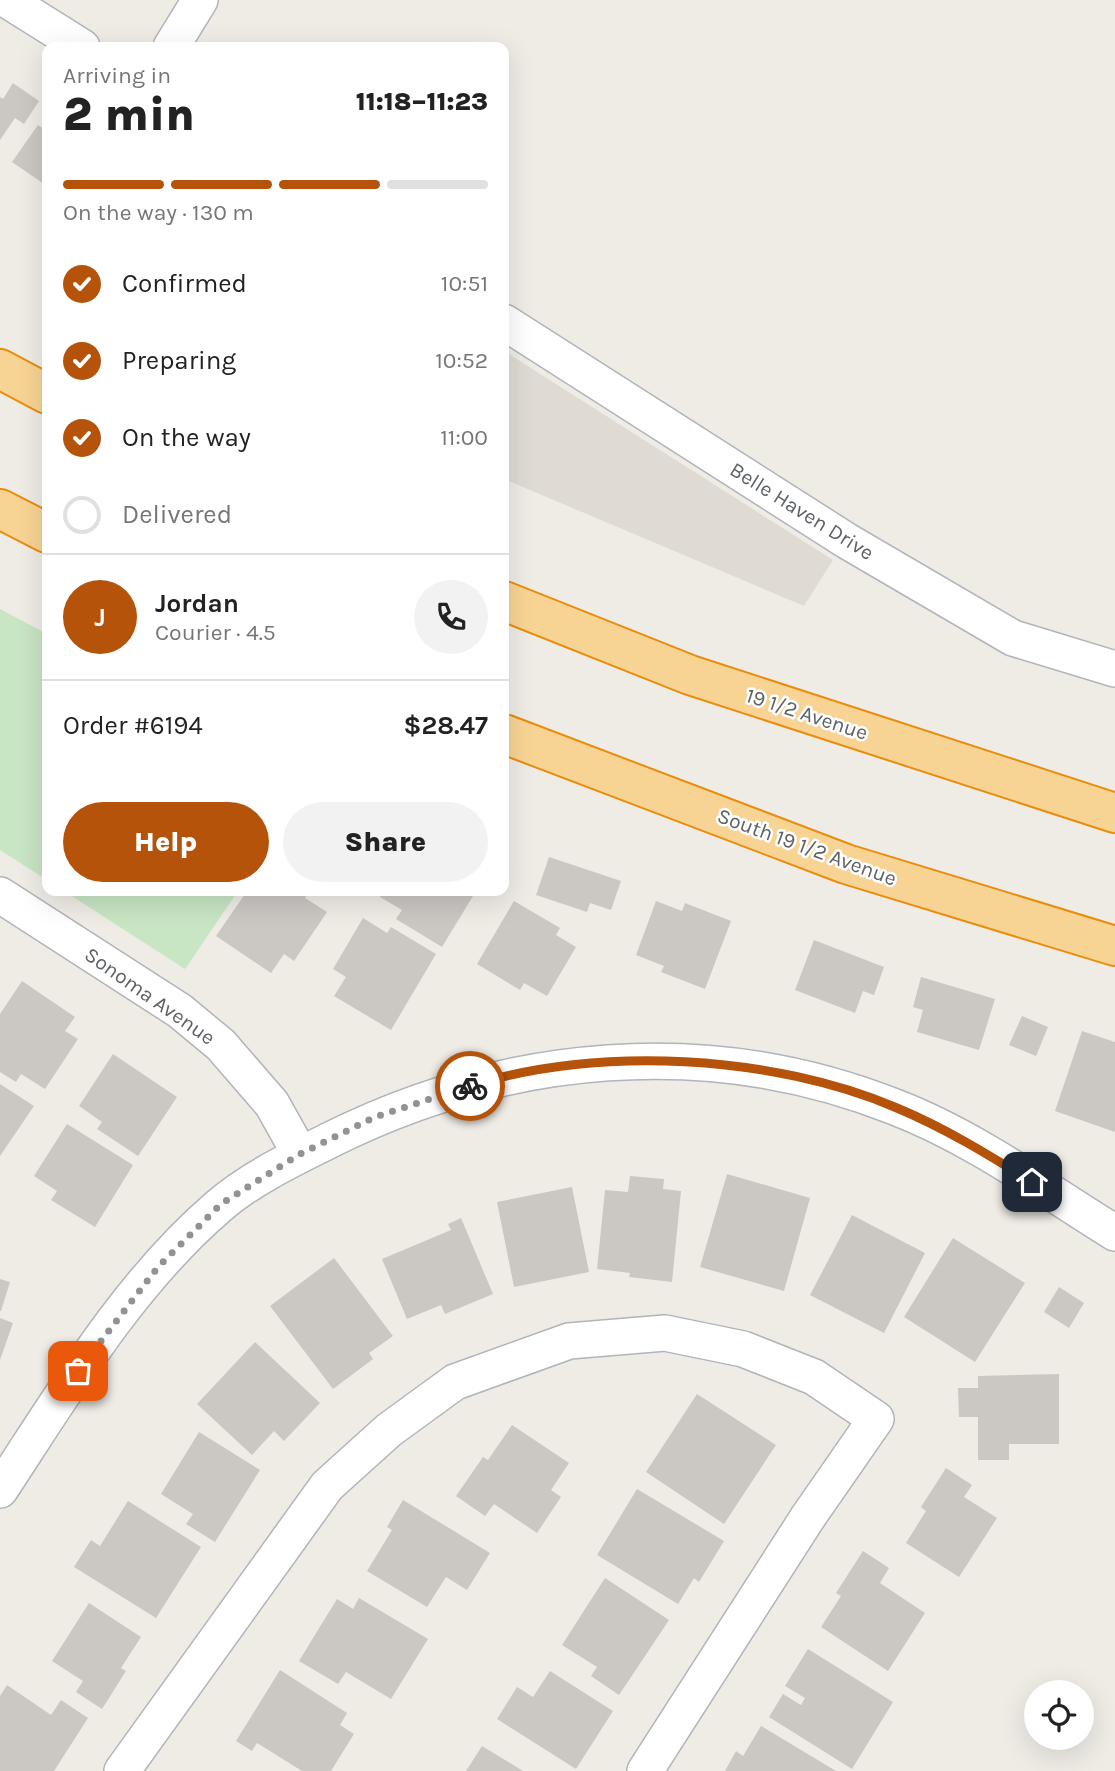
<!DOCTYPE html>
<meta charset="utf-8">
<style>
body{margin:0;font-family:Karla,sans-serif;background:#f2f2f2;color:#222;height:100vh;display:flex;flex-direction:column;font-size:26px;white-space:nowrap}
*{box-sizing:border-box;margin:0}
p{font-size:23px;color:#767676}
.icon{flex:none;width:38px;height:38px;fill:none;stroke:currentColor;stroke-width:2;stroke-linecap:round;stroke-linejoin:round}
.map{position:relative;flex:1;overflow:hidden}
.panel{position:absolute;left:42px;top:42px;width:467px;height:854px;display:flex;flex-direction:column;background:#fff;border-radius:14px;box-shadow:0 7px 28px #0002}
.panel>*{flex:none}
.tools{position:absolute;left:1024px;top:1680px;display:grid;gap:14px}
.tools a{display:grid;place-items:center;width:70px;height:70px;border-radius:50%;background:#fff;box-shadow:0 7px 28px #0002;font-size:35px}
.pin{position:absolute;display:grid;place-items:center;width:60px;height:60px;color:#fff;margin:-30px;border-radius:14px;box-shadow:0 4px 10px #0006}
.courier{position:absolute;display:grid;place-items:center;width:70px;height:70px;margin:-35px;border:5px solid #b45309;border-radius:50%;background:#fff;color:#222;box-shadow:0 2px 9px #0007}
.overview em{font-style:normal;font-weight:800}
.overview div{display:flex;flex-direction:column-reverse}
.overview{display:flex;align-items:center;justify-content:space-between;height:119px;padding:0 21px}
h1{font-size:46px;font-weight:800;line-height:52px}
.bar{display:grid;grid-template-columns:repeat(4,1fr);gap:10px 7px;align-content:center;height:84px;padding:0 21px}
.bar i{height:9px;border-radius:5px;background:#e0e0e0}
.bar .selected{background:#b45309}
.bar p{grid-column:span 4}
.line{display:flex;align-items:center;gap:18px;padding:0 21px;border-top:2px solid #e0e0e0}
.line div{flex:1}
.round{display:grid;place-items:center;flex:none;width:74px;height:74px;border-radius:37px;background:#f2f2f2}
ol{padding:0 21px;list-style:none}
li{display:flex;align-items:center;gap:21px;height:77px}
li p{margin-inline-start:auto}
li .icon{padding:7px;border-radius:50%;background:#b45309;color:#fff;stroke-width:4}
li:last-child{color:#767676}
li i{width:38px;height:38px;border:4px solid #e0e0e0;border-radius:50%}
.action{display:flex;gap:14px;margin-top:auto;padding:14px 21px}
.action a{flex:1;height:80px;border-radius:42px;background:#b45309;color:#fff;font-size:28px;font-weight:800;line-height:80px;text-align:center}
.action a+a{background:#f2f2f2;color:#222}
.map>svg:first-child{display:block}
.education{fill:#dfdbd4}
.green{fill:#c8e5c4}
.building{fill:#cbc7c3}
.lines{fill:none;stroke-linecap:round;stroke-linejoin:round}
.minor-casing{stroke:#b1b4b8;stroke-width:38}
.highway-casing{stroke:#ea8c0c;stroke-width:42}
.minor{stroke:#fff;stroke-width:35}
.highway{stroke:#f8d494;stroke-width:38}
.done{stroke:#919293;stroke-width:7;stroke-dasharray:0 12.6}
.route{stroke:#b45309;stroke-width:9}
.labels{text-anchor:middle;dominant-baseline:central;stroke-width:5;stroke-linejoin:round;paint-order:stroke}
.street-label{font-size:21px;fill:#5e6266;stroke:#fff}
</style>
<div class="map">
<svg width="1115" height="1771" viewBox="0 0 1115 1771">
<rect width="100%" height="100%" fill="#efece6"/>
<!-- education -->
<path class="education" d="M 504,351 L 833,560 L 804,606 L 504,479 Z"/>
<!-- green -->
<path class="green" d="M 0,609 L 47,634 L 47,880 L 0,850 Z
M 64,891 L 238,891 L 185,969 Z"/>
<!-- building -->
<path class="building" d="M 13,83 L 39,101 L 24,124 L 15,118 L 0,140 L 0,97 L 3,99 Z
M 38,125 L 47,131 L 47,186 L 12,162 Z
M 549,857 L 621,881 L 611,910 L 590,903 L 587,912 L 536,895 Z
M 247,891 L 306,891 L 308,892 L 305,898 L 327,912 L 294,961 L 284,954 L 271,973 L 216,936 Z
M 383,891 L 476,891 L 442,947 L 396,919 L 402,910 L 380,897 Z
M 514,901 L 560,928 L 556,935 L 576,947 L 547,996 L 524,983 L 520,990 L 477,964 Z
M 656,901 L 682,911 L 685,903 L 731,921 L 705,989 L 661,972 L 664,966 L 636,955 Z
M 363,918 L 387,933 L 391,927 L 436,954 L 391,1030 L 334,996 L 346,977 L 333,969 Z
M 814,940 L 884,967 L 874,995 L 863,991 L 855,1013 L 795,990 Z
M 921,977 L 995,999 L 979,1050 L 917,1032 L 923,1010 L 913,1007 Z
M 22,981 L 75,1017 L 65,1031 L 78,1039 L 45,1089 L 21,1074 L 16,1082 L 0,1072 L 0,1014 Z
M 1022,1016 L 1048,1027 L 1036,1056 L 1009,1045 Z
M 1082,1031 L 1115,1042 L 1115,1132 L 1055,1111 Z
M 113,1054 L 177,1097 L 138,1156 L 97,1129 L 102,1122 L 79,1106 Z
M 0,1084 L 34,1106 L 0,1156 Z
M 67,1124 L 133,1165 L 95,1227 L 51,1200 L 57,1191 L 34,1176 Z
M 727,1174 L 810,1198 L 784,1291 L 700,1267 Z
M 630,1176 L 664,1179 L 663,1189 L 681,1191 L 672,1282 L 629,1277 L 630,1273 L 597,1269 L 605,1190 L 628,1192 Z
M 572,1187 L 589,1272 L 514,1287 L 497,1202 Z
M 852,1215 L 925,1253 L 884,1333 L 810,1295 Z
M 461,1218 L 493,1294 L 445,1314 L 441,1305 L 407,1319 L 382,1259 L 451,1230 L 448,1224 Z
M 953,1238 L 1025,1283 L 975,1362 L 904,1317 Z
M 334,1258 L 393,1336 L 369,1353 L 373,1359 L 333,1389 L 270,1306 Z
M 0,1279 L 10,1282 L 1,1311 L 0,1311 Z
M 1059,1287 L 1084,1303 L 1069,1328 L 1044,1312 Z
M 0,1318 L 13,1323 L 0,1360 Z
M 255,1342 L 320,1403 L 284,1441 L 274,1431 L 252,1455 L 197,1404 Z
M 1059,1374 L 1059,1444 L 1009,1444 L 1009,1460 L 978,1460 L 978,1417 L 959,1417 L 958,1388 L 978,1388 L 978,1376 Z
M 697,1394 L 776,1445 L 724,1524 L 646,1472 Z
M 512,1425 L 569,1463 L 551,1490 L 561,1497 L 537,1533 L 494,1504 L 485,1516 L 456,1496 L 483,1457 L 488,1460 Z
M 199,1432 L 260,1470 L 215,1542 L 186,1524 L 193,1514 L 161,1494 Z
M 946,1468 L 972,1485 L 964,1497 L 997,1518 L 959,1577 L 906,1543 L 926,1511 L 921,1507 Z
M 637,1489 L 724,1541 L 699,1582 L 694,1578 L 678,1604 L 597,1555 Z
M 403,1500 L 490,1553 L 467,1590 L 446,1577 L 427,1607 L 367,1571 L 392,1530 L 387,1527 Z
M 128,1501 L 201,1547 L 156,1618 L 74,1567 L 91,1540 L 100,1546 Z
M 863,1551 L 889,1568 L 880,1583 L 925,1613 L 888,1671 L 821,1627 L 841,1596 L 836,1593 Z
M 605,1578 L 669,1620 L 619,1695 L 591,1676 L 597,1667 L 562,1645 Z
M 359,1598 L 428,1639 L 391,1699 L 346,1672 L 338,1684 L 299,1661 L 337,1599 L 353,1609 Z
M 89,1603 L 141,1637 L 121,1668 L 126,1671 L 102,1709 L 76,1692 L 83,1681 L 52,1661 Z
M 808,1649 L 893,1702 L 852,1769 L 769,1717 L 783,1694 L 801,1705 L 805,1698 L 785,1686 Z
M 280,1670 L 347,1713 L 340,1725 L 354,1734 L 331,1771 L 302,1771 L 257,1743 L 252,1751 L 236,1741 Z
M 550,1671 L 613,1711 L 576,1769 L 497,1719 L 517,1687 L 533,1697 Z
M 7,1685 L 51,1715 L 61,1700 L 88,1718 L 54,1771 L 0,1771 L 0,1696 Z
M 761,1726 L 836,1771 L 725,1771 L 736,1751 L 743,1756 Z
M 482,1746 L 523,1771 L 466,1771 Z"/>
<g class="lines">
<!-- minor casing -->
<g class="minor-casing">
<path id="minor" d="M 7,0 L 82,47
M 171,47 L 200,0
M 504,322 L 847,541 L 1013,638 L 1115,669
M 0,895 L 180,1011 L 221,1045 L 272,1104 L 300,1154
M 0,1490 C 65,1391 129,1283 219,1206 C 250,1179 292,1159 328,1141 C 505,1052 709,1033 895,1107 C 973,1137 1044,1189 1115,1233
M 122,1771 L 327,1486 L 389,1430 L 455,1382 L 569,1341 L 665,1333 L 743,1349 L 814,1377 L 876,1419 L 808,1517 L 645,1771"/>
</g>
<!-- highway casing -->
<g class="highway-casing">
<path id="highway" d="M 0,369 L 47,394
M 0,509 L 47,533
M 504,601 L 690,675 L 1115,813
M 504,734 L 846,864 L 1115,946"/>
</g>
<!-- minor -->
<use href="#minor" class="minor"/>
<!-- highway -->
<use href="#highway" class="highway"/>
</g>
<g class="lines">
<!-- done -->
<path class="done" d="M 78,1371 L 158,1267 L 221,1204 L 300,1154 L 375,1117 L 470,1086"/>
<!-- route -->
<path class="route" d="M 470,1086 C 597,1045 774,1055 897,1108 C 945,1128 989,1155 1032,1182"/>
</g>
<g class="labels">
<!-- street labels -->
<g class="street-label">
<text transform="translate(802 511) rotate(32)">Belle Haven Drive</text>
<text transform="translate(807 714) rotate(18)">19 1/2 Avenue</text>
<text transform="translate(807 847) rotate(20)">South 19 1/2 Avenue</text>
<text transform="translate(150 996) rotate(35)">Sonoma Avenue</text>
</g>
</g>
</svg>
<div class="tools">
<a><svg class="icon" aria-label="locate" viewBox="0 0 24 24"><circle cx="12" cy="12" r="6"/><path d="M12 2v4M12 18v4M2 12h4M18 12h4"/></svg></a>
</div>
<div class="pin" style="left:78px;top:1371px;background:#ea580c"><svg class="icon" aria-label="bag" viewBox="0 0 24 24"><path d="M5 8h14l-1 12H6zM9 8a3 3 0 0 1 6 0"/></svg></div>
<div class="pin" style="left:1032px;top:1182px;background:#1f2937"><svg class="icon" aria-label="home" viewBox="0 0 24 24"><path d="M3 11l9-7 9 7M6 9v11h12V9"/></svg></div>
<div class="courier" style="left:470px;top:1086px"><svg class="icon" aria-label="bike" viewBox="0 0 24 24"><circle cx="6" cy="16" r="4"/><circle cx="18" cy="16" r="4"/><path d="M6 16l4-8h5l3 8M10 8l3 8H6M13 5h3"/></svg></div>
<section class="panel">
<div class="overview"><div><h1>2 min</h1><p>Arriving in</p></div><em>11:18–11:23</em></div>
<div class="bar"><i class="selected"></i><i class="selected"></i><i class="selected"></i><i></i><p>On the way · 130 m</p></div>
<ol>
<li><svg class="icon" aria-label="check" viewBox="0 0 24 24"><path d="M5 12l5 5 9-10"/></svg>Confirmed<p>10:51</p></li>
<li><svg class="icon" aria-label="check" viewBox="0 0 24 24"><path d="M5 12l5 5 9-10"/></svg>Preparing<p>10:52</p></li>
<li><svg class="icon" aria-label="check" viewBox="0 0 24 24"><path d="M5 12l5 5 9-10"/></svg>On the way<p>11:00</p></li>
<li><i></i>Delivered</li>
</ol>
<div class="line" style="height:126px"><b class="round" style="background:#b45309;color:#fff">J</b><div><b>Jordan</b><p>Courier · 4.5</p></div><a class="round"><svg class="icon" aria-label="phone" viewBox="0 0 24 24"><path d="M5 4h4l2 5-3 2q2 4 5 5l2-3 5 2v4C11 20 4 13 5 4z"/></svg></a></div>
<div class="line" style="height:91px"><div>Order #6194</div><b>$28.47</b></div>
<div class="action"><a>Help</a><a>Share</a></div>
</section>
</div>
